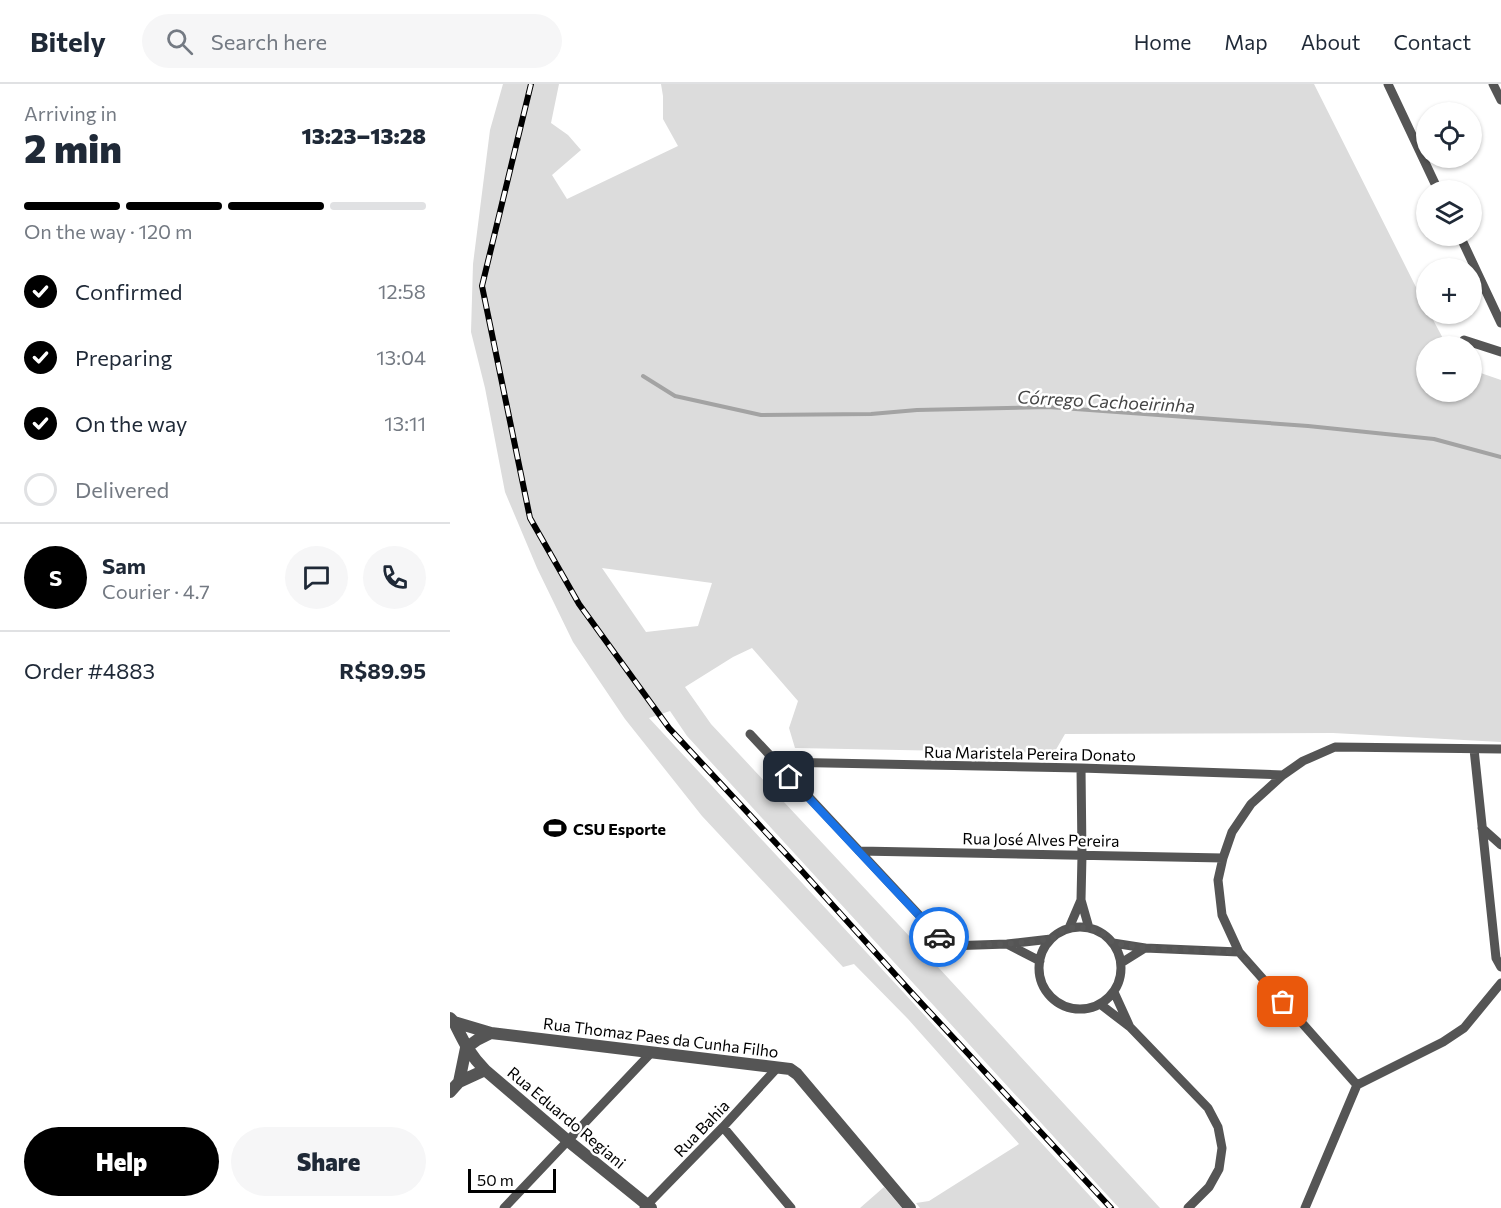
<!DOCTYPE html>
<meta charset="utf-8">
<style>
body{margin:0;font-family:Commissioner,sans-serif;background:#f6f6f7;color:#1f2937;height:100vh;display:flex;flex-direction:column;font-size:22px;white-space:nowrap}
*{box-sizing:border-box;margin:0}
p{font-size:20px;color:#747a83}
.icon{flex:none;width:33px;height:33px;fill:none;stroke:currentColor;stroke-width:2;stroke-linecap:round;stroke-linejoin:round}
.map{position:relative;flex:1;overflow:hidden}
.details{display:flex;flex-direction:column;background:#fff;width:450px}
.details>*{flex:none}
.tools{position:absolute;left:966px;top:18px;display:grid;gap:12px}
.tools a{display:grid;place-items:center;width:66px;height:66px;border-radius:50%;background:#fff;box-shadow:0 2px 4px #0004;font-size:30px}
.scale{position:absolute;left:18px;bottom:15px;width:88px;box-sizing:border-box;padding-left:6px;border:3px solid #000;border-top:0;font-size:16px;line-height:21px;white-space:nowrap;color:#000;-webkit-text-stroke:4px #fff;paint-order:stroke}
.pin{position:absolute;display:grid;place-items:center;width:51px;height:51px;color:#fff;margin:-26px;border-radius:12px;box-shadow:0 3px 9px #0006}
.courier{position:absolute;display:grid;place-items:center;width:60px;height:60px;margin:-30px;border:4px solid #1a73e8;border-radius:50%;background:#fff;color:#222;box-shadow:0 2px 8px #0007}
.headline em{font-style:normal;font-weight:800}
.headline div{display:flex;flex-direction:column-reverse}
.headline{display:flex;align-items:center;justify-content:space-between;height:102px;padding:0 24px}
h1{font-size:39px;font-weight:800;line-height:45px}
.bar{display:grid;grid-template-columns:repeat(4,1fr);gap:9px 6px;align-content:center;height:72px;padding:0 24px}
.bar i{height:8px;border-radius:4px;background:#e0e1e3}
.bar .on{background:#000}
.bar p{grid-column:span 4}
.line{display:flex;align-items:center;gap:15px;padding:0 24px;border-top:2px solid #e0e1e3}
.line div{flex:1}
.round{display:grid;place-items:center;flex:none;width:63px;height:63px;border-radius:32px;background:#f6f6f7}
ol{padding:0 24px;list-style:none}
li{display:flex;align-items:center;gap:18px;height:66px}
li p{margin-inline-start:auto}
li .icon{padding:6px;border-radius:50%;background:#000;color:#fff;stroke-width:4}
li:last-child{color:#747a83}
li i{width:33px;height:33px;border:3px solid #e0e1e3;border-radius:50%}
.cta{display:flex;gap:12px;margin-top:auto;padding:12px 24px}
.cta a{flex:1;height:69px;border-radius:36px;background:#000;color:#fff;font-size:24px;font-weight:800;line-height:69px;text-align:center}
.cta a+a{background:#f6f6f7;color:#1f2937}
header{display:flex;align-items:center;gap:36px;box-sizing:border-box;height:84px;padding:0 30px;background:#fff;border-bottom:2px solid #e0e1e3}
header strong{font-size:28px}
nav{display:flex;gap:33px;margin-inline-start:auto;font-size:21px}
.search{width:420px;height:54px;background:#f6f6f7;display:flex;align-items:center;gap:15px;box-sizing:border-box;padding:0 21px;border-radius:33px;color:#747a83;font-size:22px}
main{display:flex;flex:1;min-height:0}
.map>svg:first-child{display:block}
.green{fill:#dcdcdc;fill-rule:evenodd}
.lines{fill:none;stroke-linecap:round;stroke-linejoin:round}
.stream{stroke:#a3a3a3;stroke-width:4}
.minor{stroke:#555;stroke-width:9}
.tertiary{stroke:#555;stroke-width:12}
.rail-casing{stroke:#000;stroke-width:6}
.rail{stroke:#fff;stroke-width:4;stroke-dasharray:11;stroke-linecap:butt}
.done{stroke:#595959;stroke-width:6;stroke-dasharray:0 10.8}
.route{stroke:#1a73e8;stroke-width:8}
.labels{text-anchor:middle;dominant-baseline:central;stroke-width:5;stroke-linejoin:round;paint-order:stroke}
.street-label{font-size:16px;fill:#000;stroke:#fff}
.poi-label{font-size:16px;font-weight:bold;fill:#000;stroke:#fff;text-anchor:start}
.water-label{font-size:18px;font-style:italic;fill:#444;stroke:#fff}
</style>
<header>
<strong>Bitely</strong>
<div class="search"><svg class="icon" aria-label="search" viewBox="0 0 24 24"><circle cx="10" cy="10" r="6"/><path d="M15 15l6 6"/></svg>Search here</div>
<nav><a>Home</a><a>Map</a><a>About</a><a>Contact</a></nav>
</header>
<main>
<section class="details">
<div class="headline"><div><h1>2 min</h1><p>Arriving in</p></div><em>13:23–13:28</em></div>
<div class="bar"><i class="on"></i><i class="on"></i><i class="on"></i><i></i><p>On the way · 120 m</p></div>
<ol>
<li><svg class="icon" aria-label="check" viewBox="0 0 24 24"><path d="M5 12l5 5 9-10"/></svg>Confirmed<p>12:58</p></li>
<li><svg class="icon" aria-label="check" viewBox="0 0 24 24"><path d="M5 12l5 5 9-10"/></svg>Preparing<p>13:04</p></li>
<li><svg class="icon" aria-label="check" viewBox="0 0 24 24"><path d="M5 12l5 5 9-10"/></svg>On the way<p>13:11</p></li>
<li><i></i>Delivered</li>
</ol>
<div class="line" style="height:108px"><b class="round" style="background:#000;color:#fff">S</b><div><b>Sam</b><p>Courier · 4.7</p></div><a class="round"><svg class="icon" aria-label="chat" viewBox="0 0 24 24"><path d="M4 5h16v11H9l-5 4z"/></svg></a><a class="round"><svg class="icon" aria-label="phone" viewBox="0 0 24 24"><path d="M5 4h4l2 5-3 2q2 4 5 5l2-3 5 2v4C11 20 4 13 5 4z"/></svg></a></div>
<div class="line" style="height:78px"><div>Order #4883</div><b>R$89.95</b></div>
<div class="cta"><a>Help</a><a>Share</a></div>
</section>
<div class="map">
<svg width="1051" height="1124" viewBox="0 0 1051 1124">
<rect width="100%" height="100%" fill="#fff"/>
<!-- green -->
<path class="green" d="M 53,0 L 109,0 L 101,39 L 118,51 L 131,66 L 102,91 L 117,115 L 228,62 L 213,35 L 213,12 L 211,0 L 864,0 L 976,223 L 976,230 L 980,230 L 997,262 L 976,262 L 976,308 L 1022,308 L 1022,286 L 1051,296 L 1051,658 L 883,649 L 615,650 L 604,669 L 345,664 L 339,644 L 348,617 L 302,564 L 283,573 L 235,603 L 261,640 L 476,870 L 710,1124 L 669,1124 L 237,652 L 220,627 L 199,634 L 455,910 L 651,1124 L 470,1124 L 466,1119 L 479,1117 L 569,1060 L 458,935 L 404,880 L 393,883 L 252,732 L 175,635 L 123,558 L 87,484 L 55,408 L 35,304 L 21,248 L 23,180 L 40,46 ZM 152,484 L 262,499 L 248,542 L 196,548 Z
M 434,1103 L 452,1124 L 410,1124 Z"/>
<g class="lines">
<!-- stream -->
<path class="stream" d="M 193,292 L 225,312 L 311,331 L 421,330 L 467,326 L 598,323 L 858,342 L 984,355 L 1051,373"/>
<!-- minor -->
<path class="minor" d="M 938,0 L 988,106
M 1043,0 L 1051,16
M 1010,152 L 1051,239
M 1014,256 L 1051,268
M 300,650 L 498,862 L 557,860 L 601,855
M 1024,665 L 1046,874 L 1051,883
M 326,678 L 631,684 L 833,691
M 631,684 L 632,771 L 631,816 L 639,844
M 1032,744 L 1051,761
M 409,767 L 773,774
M589 884a41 41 0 1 1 82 0a41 41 0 1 1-82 0Z
M 619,844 L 631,816
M 663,859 L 695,864 L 789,868 L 907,1001
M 557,860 L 590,877
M 789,868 L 772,831 L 768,796 L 773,774 L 782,748 L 801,720 L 833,691 L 853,677 L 885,663 L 1051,665
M 671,879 L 695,864
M 664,908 L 679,941
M 650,920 L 680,943 L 758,1024 L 768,1043 L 772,1064 L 769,1085 L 759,1103 L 738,1124
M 273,1043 L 341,1124
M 54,1124 L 201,969
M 194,1124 L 273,1043 L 328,983
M 855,1124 L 907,1001 L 993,958 L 1014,944 L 1051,899"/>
<!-- tertiary -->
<path class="tertiary" d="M 0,934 L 4,938 L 41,949 L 340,985 L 347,990 L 460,1124
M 4,938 C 14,958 19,970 35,986 L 117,1056 L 201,1124
M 9,998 L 16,964 L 27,956 L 41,949
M 0,1008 L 9,998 L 35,986"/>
<!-- rail casing -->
<g class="rail-casing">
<path id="rail" d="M 81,0 L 32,202 L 80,434 L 129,520 L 219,644 L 351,786 L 461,908 L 661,1124"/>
</g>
<!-- rail -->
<use href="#rail" class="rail"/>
</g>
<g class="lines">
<!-- done -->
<path class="done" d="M 489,853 L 498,862 L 557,860 L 601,855 L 612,847 L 625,843 L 639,844 L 645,846 L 652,849 L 663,859 L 695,864 L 789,868 L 833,918"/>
<!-- route -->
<path class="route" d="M 339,693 L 489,853"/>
</g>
<!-- icons -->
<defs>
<g id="stadium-bare" transform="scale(1.8)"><path d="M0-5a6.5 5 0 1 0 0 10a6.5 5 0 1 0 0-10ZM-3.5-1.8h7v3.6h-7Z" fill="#000" stroke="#fff" stroke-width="2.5" paint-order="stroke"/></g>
</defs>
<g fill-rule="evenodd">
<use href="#stadium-bare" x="105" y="744"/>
</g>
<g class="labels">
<!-- street labels -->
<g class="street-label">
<text transform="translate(580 669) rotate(1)">Rua Maristela Pereira Donato</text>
<text transform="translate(591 755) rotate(1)">Rua José Alves Pereira</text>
<text transform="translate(211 953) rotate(7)">Rua Thomaz Paes da Cunha Filho</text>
<text transform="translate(117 1033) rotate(40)">Rua Eduardo Regiani</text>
<text transform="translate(251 1044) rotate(-46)">Rua Bahia</text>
</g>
<!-- poi labels -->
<g class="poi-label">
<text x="123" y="744">CSU Esporte</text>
</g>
<!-- water labels -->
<g class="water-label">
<text transform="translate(656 317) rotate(3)">Córrego Cachoeirinha</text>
</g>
</g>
</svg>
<div class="tools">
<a><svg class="icon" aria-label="locate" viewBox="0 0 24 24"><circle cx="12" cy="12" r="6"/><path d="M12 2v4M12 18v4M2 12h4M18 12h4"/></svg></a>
<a><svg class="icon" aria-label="layers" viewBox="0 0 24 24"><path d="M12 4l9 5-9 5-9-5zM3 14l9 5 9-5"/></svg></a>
<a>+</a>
<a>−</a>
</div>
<div class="scale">50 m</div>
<div class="pin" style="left:833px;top:918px;background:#ea580c"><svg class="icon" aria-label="bag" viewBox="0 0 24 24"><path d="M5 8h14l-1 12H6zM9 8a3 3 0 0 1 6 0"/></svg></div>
<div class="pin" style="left:339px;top:693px;background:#1f2937"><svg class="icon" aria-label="home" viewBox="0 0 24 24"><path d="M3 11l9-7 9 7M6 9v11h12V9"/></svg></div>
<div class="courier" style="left:489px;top:853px"><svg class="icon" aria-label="car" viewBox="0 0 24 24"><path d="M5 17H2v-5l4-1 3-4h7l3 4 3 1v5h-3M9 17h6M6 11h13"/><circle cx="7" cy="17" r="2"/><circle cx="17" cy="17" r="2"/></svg></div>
</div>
</main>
